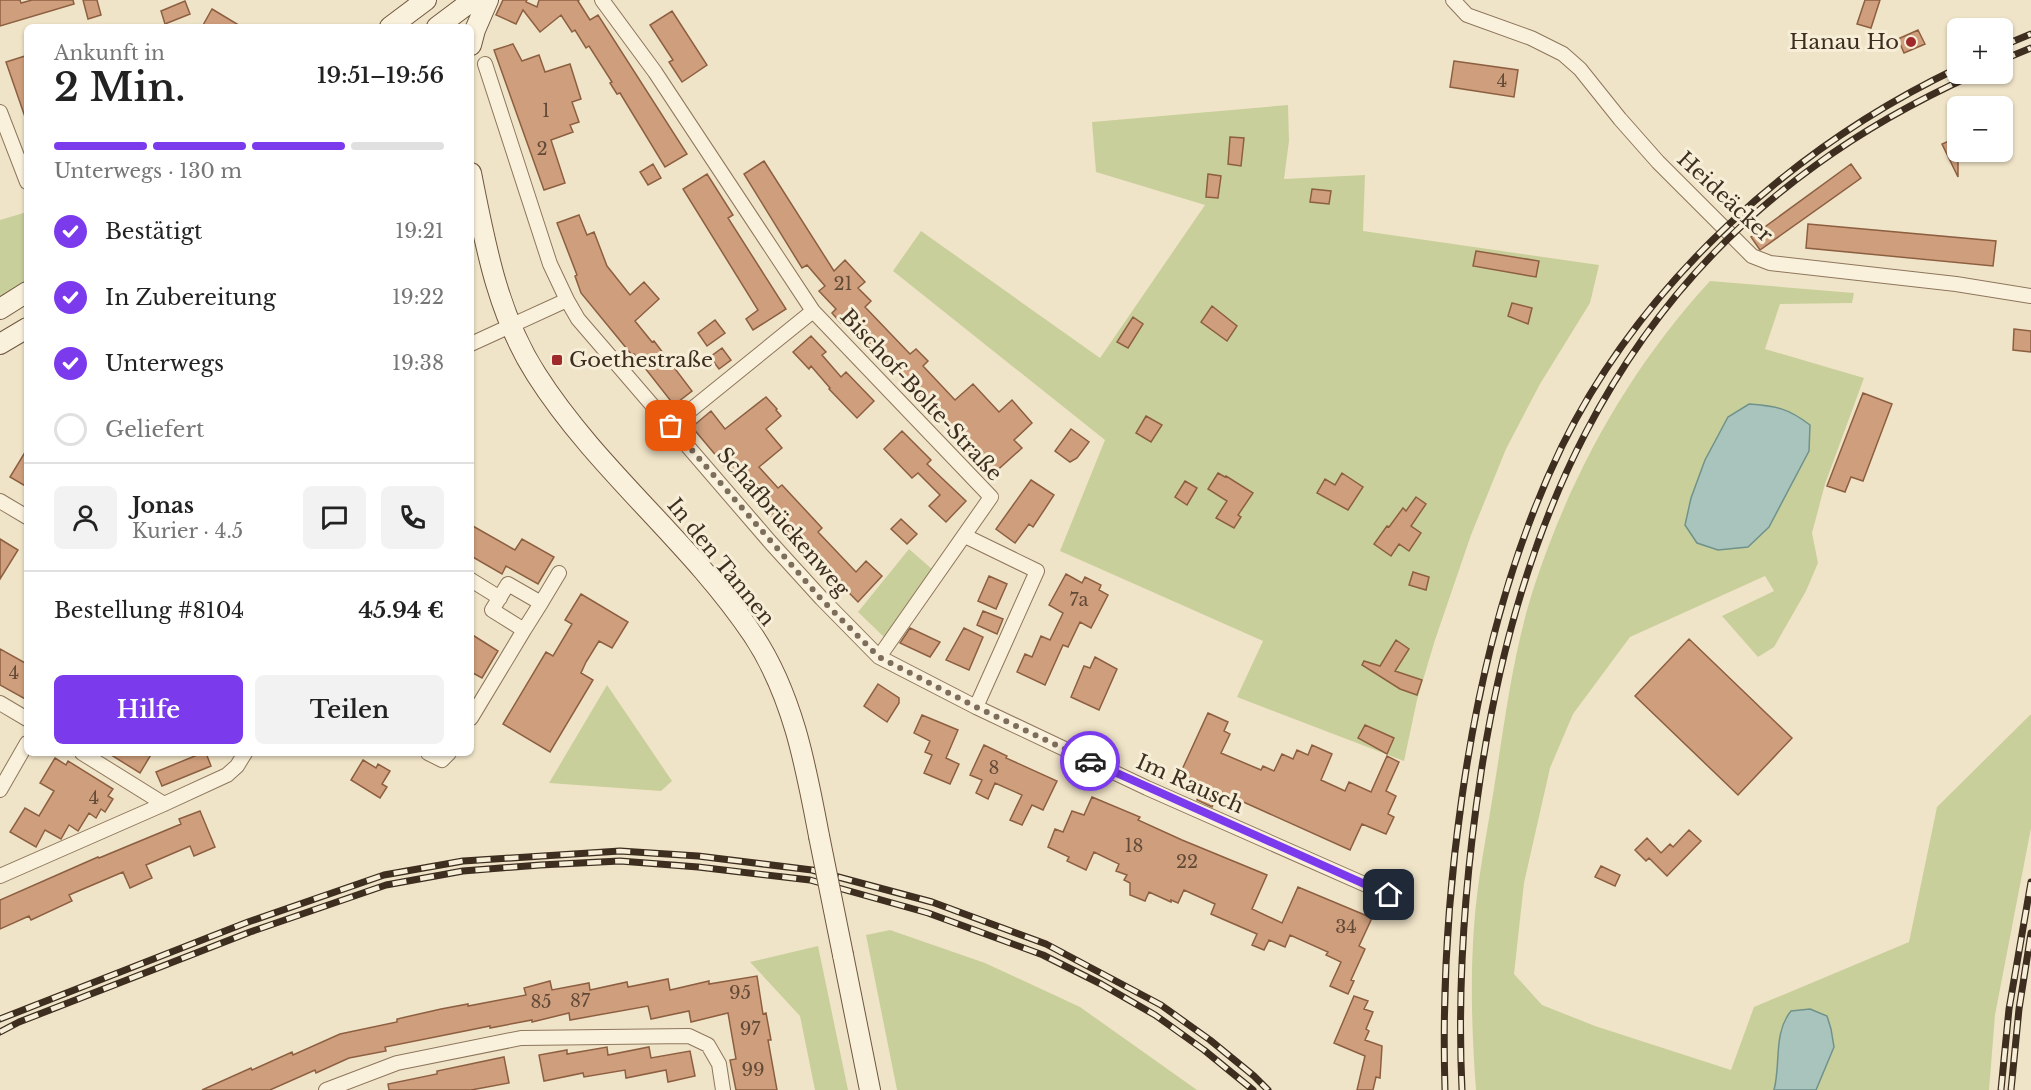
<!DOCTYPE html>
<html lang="de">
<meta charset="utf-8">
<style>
body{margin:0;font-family:"Libre Baskerville",serif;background:#f2f2f2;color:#222;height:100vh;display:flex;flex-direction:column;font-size:22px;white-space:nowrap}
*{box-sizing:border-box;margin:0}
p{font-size:20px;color:#767676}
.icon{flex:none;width:33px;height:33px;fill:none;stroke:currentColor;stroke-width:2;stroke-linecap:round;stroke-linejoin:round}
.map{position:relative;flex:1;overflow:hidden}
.sheet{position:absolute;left:24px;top:24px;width:450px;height:732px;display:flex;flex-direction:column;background:#fff;border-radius:9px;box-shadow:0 2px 4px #0004}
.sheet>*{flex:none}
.tools{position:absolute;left:1947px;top:18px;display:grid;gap:12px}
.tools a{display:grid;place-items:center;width:66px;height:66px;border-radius:9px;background:#fff;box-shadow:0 2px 4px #0004;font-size:30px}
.pin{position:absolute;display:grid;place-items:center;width:51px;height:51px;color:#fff;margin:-26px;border-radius:12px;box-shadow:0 3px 9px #0006}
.courier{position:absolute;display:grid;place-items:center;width:60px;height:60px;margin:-30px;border:4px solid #7c3aed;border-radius:50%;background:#fff;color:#222;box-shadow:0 2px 8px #0007}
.headline em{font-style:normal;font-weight:600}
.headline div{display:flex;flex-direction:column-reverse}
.headline{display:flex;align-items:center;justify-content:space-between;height:102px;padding:0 30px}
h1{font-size:39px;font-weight:600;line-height:45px}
.bar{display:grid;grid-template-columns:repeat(4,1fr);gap:9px 6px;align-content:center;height:72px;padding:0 30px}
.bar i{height:8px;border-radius:4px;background:#e0e0e0}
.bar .on{background:#7c3aed}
.bar p{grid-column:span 4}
.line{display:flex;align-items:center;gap:15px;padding:0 30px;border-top:2px solid #e0e0e0}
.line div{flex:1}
.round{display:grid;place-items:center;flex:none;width:63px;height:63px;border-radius:9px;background:#f2f2f2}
ol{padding:0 30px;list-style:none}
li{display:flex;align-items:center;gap:18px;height:66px}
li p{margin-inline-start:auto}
li .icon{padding:6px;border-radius:50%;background:#7c3aed;color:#fff;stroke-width:4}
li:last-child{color:#767676}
li i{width:33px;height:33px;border:3px solid #e0e0e0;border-radius:50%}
.action{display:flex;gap:12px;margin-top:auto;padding:12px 30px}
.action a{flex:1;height:69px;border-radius:9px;background:#7c3aed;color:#fff;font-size:24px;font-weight:600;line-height:69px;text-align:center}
.action a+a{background:#f2f2f2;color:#222}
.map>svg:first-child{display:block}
.green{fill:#c9cf9b}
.water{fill:#a9c4bc;stroke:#6f938a;stroke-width:1.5}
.building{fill:#cf9f7d;stroke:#8d5f41;stroke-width:1.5}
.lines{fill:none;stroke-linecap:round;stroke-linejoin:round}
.street-casing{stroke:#8d765c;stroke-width:16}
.secondary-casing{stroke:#6f573f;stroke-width:22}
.street{stroke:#faf1dc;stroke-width:14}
.secondary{stroke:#faf1dc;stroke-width:20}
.rail-casing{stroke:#3d2e20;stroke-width:7}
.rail{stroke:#f7eed8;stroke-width:4.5;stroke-dasharray:14;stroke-linecap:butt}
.secondary-bridge-casing{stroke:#6f573f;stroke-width:22;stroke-linecap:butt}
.secondary-bridge{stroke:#faf1dc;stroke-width:20}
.done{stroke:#7c6e5b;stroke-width:6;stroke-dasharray:0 10.8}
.route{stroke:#7c3aed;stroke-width:8}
.poi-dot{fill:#9e2a2b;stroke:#f7eed8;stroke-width:2}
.labels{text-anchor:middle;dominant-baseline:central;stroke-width:6;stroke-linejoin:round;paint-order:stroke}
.number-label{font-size:18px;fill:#624a37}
.poi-label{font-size:21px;fill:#3d2e20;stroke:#f7eed8;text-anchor:end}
.street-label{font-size:21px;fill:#3d2e20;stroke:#f7eed8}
</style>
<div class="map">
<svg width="2031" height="1090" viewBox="0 0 2031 1090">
<rect width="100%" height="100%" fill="#f0e4c8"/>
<!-- green -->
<path class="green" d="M 1288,105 L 1289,141 L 1284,179 L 1365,175 L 1363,231 L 1599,265 L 1590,303 L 1540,384 L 1506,449 L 1471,535 L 1435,640 L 1417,700 L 1404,761 L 1237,697 L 1263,641 L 1060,551 L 1105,440 L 893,271 L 921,231 L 1100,358 L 1205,205 L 1096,172 L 1092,122 Z
M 27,212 L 27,281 L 0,298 L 0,220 Z
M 1710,281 L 1854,293 L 1852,303 L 1780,304 L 1765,349 L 1864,378 L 1825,484 L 1812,533 L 1818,563 L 1806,591 L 1774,647 L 1758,657 L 1722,616 L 1774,591 L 1765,576 L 1630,637 L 1573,714 L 1550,768 L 1524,883 L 1514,974 L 1542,1005 L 1595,1026 L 1731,1070 L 1754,1007 L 1909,942 L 1937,807 L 2031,714 L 2031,828 L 1995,1015 L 1989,1090 L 1476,1090 C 1472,1036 1470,981 1474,927 C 1477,881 1487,834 1494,788 C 1505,721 1513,650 1535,584 C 1572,472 1630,368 1710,281 Z
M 909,549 L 933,570 L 885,638 L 858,612 Z
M 607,685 L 672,781 L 661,791 L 549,783 Z
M 890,930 L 985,963 L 1080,1007 L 1197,1090 L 897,1090 L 866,935 Z
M 818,946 L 848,1090 L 815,1090 L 800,1016 L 750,962 Z"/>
<!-- water -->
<path class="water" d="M 1749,404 C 1776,406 1788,408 1810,425 L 1809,451 L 1769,527 L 1748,547 L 1718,550 L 1697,543 L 1685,525 L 1691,498 L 1705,460 L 1728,417 Z
M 1810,1009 L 1827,1016 L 1831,1029 L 1834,1047 L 1816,1090 L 1774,1090 C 1781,1064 1773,1033 1791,1011 Z"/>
<!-- building -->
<path class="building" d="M 0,0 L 20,0 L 21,3 L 32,0 L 73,0 L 74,4 L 0,26 Z
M 83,0 L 97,0 L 101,15 L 88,19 Z
M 503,0 L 527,0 L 526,2 L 537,7 L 539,0 L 579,0 L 578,1 L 590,20 L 598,15 L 687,154 L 665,167 L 620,93 L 617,94 L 610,83 L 612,82 L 589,46 L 586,48 L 575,30 L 572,32 L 561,15 L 540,32 L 523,10 L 516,24 L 496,15 Z
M 1865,0 L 1880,0 L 1871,28 L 1857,24 Z
M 185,1 L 190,14 L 165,24 L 161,11 Z
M 212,9 L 242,27 L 202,27 Z
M 672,11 L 707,65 L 682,82 L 669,62 L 673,60 L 650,25 Z
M 1918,30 L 1925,44 L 1904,53 L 1898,39 Z
M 513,44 L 522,61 L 539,55 L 545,72 L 570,64 L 581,99 L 572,102 L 579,122 L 570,125 L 573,132 L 551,140 L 565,183 L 544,190 L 494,50 Z
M 25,56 L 27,62 L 27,116 L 25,117 L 6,62 Z
M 1454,61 L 1518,70 L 1514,97 L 1450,87 Z
M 1230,137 L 1244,138 L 1241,166 L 1228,164 Z
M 1958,137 L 1958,177 L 1942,144 Z
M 764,161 L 834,271 L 845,260 L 865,282 L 858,288 L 871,301 L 865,307 L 910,354 L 916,349 L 928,361 L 923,366 L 955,400 L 973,384 L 999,412 L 1012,400 L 1032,423 L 1014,440 L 1022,448 L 991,476 L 945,424 L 845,318 L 841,323 L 832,313 L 836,309 L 819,291 L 825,286 L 807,265 L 802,268 L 744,174 Z
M 653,164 L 661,178 L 648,185 L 640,172 Z
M 1851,164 L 1861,178 L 1760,250 L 1751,237 Z
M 707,174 L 733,215 L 728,218 L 786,309 L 753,330 L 746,319 L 758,310 L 683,189 Z
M 1208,174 L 1221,176 L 1218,198 L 1206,197 Z
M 1312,189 L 1331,191 L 1329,204 L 1310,202 Z
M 579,215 L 587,235 L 594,232 L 607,266 L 630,295 L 644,282 L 659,299 L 635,321 L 652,342 L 654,341 L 692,391 L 674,405 L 634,354 L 632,355 L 581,293 L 575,276 L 577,275 L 557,223 Z
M 1808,224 L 1996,241 L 1993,266 L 1806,248 Z
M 1476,251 L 1539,261 L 1536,277 L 1473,266 Z
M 1512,303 L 1532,308 L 1528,324 L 1508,316 Z
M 1212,306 L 1237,326 L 1227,341 L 1201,322 Z
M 1133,317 L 1143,324 L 1128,348 L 1117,342 Z
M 715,320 L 725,333 L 707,346 L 698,333 Z
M 2014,329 L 2031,331 L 2031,352 L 2013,350 Z
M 811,336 L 826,352 L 822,355 L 841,377 L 846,372 L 874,401 L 857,418 L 829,389 L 830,388 L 811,366 L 809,369 L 793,352 Z
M 722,348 L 731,360 L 719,369 L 710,357 Z
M 1863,393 L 1892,404 L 1863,481 L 1851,477 L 1845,492 L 1827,486 Z
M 766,397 L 777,409 L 776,410 L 781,416 L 766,429 L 782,448 L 759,467 L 778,488 L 782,485 L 822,528 L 818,532 L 856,572 L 866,561 L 882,576 L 858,602 L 782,525 L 781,526 L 774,520 L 724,465 L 692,427 L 711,411 L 725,429 Z
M 1146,416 L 1162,425 L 1151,442 L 1136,433 Z
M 1071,429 L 1089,442 L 1077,458 L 1070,462 L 1055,451 Z
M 902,431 L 931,460 L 927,464 L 966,501 L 946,522 L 929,506 L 940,495 L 918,473 L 912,478 L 884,449 Z
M 27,449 L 27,487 L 10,477 Z
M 1218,473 L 1225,477 L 1226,476 L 1253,493 L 1238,515 L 1241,517 L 1234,528 L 1216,518 L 1227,501 L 1208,489 Z
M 1342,473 L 1363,487 L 1348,510 L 1317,493 L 1325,479 L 1335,485 Z
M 1031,480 L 1054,495 L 1033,527 L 1029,524 L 1015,543 L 996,529 Z
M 1185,481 L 1197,488 L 1187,505 L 1175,497 Z
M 1416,497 L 1426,504 L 1411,526 L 1421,533 L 1409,551 L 1399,544 L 1391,556 L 1374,544 L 1387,526 L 1389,527 L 1403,508 L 1406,511 Z
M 901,519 L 917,534 L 907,544 L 891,529 Z
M 471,525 L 515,550 L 522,539 L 554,557 L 538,584 L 506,566 L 502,574 L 471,556 Z
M 0,539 L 18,550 L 0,579 Z
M 1413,572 L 1429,577 L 1426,590 L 1409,585 Z
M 1066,574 L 1082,583 L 1085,577 L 1101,585 L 1099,590 L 1108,595 L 1091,628 L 1080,622 L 1068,647 L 1063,645 L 1045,685 L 1017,672 L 1025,654 L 1032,657 L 1041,636 L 1050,640 L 1063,613 L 1049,605 Z
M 989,576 L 1007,584 L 996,609 L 978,601 Z
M 581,594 L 628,622 L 612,648 L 599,641 L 586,662 L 581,673 L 593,680 L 550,752 L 503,724 L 546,652 L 553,656 L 572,624 L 565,620 Z
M 983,611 L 1003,619 L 997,634 L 977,625 Z
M 910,628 L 940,642 L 930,657 L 900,643 Z
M 964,628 L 983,637 L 969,670 L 946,660 Z
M 471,634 L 498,651 L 482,678 L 471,672 Z
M 1689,639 L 1792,738 L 1738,795 L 1635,696 Z
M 1396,640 L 1409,649 L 1395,671 L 1422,680 L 1417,695 L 1400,689 L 1362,665 L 1364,661 L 1380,666 Z
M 0,649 L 27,664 L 27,700 L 0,685 Z
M 1095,657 L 1117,669 L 1099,710 L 1071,697 L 1084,666 L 1090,668 Z
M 878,684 L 899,698 L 899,703 L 887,722 L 864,706 Z
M 1208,713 L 1228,722 L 1224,731 L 1230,734 L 1221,753 L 1261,770 L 1263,766 L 1274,771 L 1282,754 L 1293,759 L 1297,750 L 1308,755 L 1312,745 L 1332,754 L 1321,780 L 1345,791 L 1349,782 L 1371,792 L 1387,756 L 1399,762 L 1386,791 L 1396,796 L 1388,814 L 1394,817 L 1386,834 L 1362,824 L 1350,850 L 1219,791 L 1212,807 L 1197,800 L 1204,784 L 1180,774 Z
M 922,715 L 958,730 L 946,758 L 959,764 L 950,784 L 924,773 L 932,755 L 925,752 L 930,741 L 914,733 Z
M 1365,725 L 1394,738 L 1387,754 L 1358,738 Z
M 984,745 L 1007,756 L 1006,758 L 1057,781 L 1043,810 L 1032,805 L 1022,825 L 1010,820 L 1022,795 L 995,783 L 988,799 L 976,793 L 982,780 L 970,775 Z
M 108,753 L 152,753 L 140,773 Z
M 202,753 L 206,753 L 211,766 L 162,786 L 156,772 Z
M 55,758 L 66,765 L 68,761 L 113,789 L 108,796 L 113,799 L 105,812 L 101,809 L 96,818 L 89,813 L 78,831 L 69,825 L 61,839 L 45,830 L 36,847 L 10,832 L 25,808 L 39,816 L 54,791 L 40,783 Z
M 363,760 L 376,768 L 378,764 L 390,771 L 382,784 L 387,787 L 380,798 L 351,780 Z
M 1092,797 L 1140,817 L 1138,820 L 1182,840 L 1267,875 L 1252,909 L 1282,923 L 1298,887 L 1372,918 L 1359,946 L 1365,949 L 1351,980 L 1354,981 L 1348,994 L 1330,986 L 1341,962 L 1326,955 L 1328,952 L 1290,935 L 1285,947 L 1269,940 L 1264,950 L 1252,945 L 1257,934 L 1211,914 L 1215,904 L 1184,890 L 1178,903 L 1171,900 L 1171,902 L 1149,892 L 1145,901 L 1130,895 L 1130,883 L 1124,880 L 1127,875 L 1116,871 L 1119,864 L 1094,852 L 1086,870 L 1067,861 L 1069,857 L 1048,847 L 1055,829 L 1063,832 L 1072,811 L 1084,815 Z
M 200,811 L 215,847 L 194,856 L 190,846 L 146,865 L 152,878 L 130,888 L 123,872 L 69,895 L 72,901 L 31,920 L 29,916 L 0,929 L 0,900 L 98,857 L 99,858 L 181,824 L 179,819 Z
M 1689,830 L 1701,841 L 1667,876 L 1649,858 L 1646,861 L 1635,850 L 1647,838 L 1661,853 L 1670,844 L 1673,847 Z
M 1601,866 L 1620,875 L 1615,886 L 1595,877 Z
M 757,976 L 763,1014 L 766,1013 L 771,1040 L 768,1040 L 777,1090 L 736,1090 L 730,1060 L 736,1059 L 728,1013 L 691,1022 L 689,1011 L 651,1019 L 648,1006 L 570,1020 L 569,1013 L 532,1022 L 532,1020 L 490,1028 L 490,1026 L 385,1047 L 386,1051 L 349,1058 L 316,1073 L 315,1070 L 270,1090 L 202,1090 L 251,1068 L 252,1070 L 292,1052 L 293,1055 L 340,1034 L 397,1022 L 397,1019 L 441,1009 L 468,1004 L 468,1006 L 526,995 L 524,988 L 550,981 L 552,990 L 589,983 L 590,990 L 627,982 L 628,987 L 668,979 L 670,990 L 709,981 L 709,984 Z
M 1354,996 L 1368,1001 L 1364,1009 L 1373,1012 L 1366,1029 L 1369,1031 L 1365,1040 L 1382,1046 L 1380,1078 L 1376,1077 L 1373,1090 L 1357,1090 L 1365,1056 L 1334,1043 Z
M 607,1047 L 608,1055 L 649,1047 L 651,1058 L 690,1051 L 695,1076 L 668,1082 L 666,1070 L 626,1078 L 625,1070 L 584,1077 L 583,1073 L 544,1081 L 539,1055 L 567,1050 L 567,1054 Z
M 504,1057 L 509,1083 L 471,1090 L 389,1090 L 388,1084 L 437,1074 L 437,1071 Z"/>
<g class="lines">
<!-- street casing -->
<g class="street-casing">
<path id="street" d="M 602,0 L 655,72 L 813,311 L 991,497 L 879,657
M 1453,0 L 1467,15 L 1531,38 L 1563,54 L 1580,69 L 1620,119 L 1658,162 L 1752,256 L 1770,263 L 1956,284 L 2031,296
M 485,64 L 550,264 L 567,300 L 578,319 L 771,543 L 822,599 L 879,657 L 976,707 L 1147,788 L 1389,895
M 0,112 L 27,182
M 471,344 L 567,300
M 671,426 L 813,311
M 0,501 L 27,517
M 965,536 L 1037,571 L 976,707
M 471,580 L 500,598
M 508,584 L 541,603 L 524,630 L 492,610 Z
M 541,603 L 559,573
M 0,703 L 27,719
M 471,718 L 524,630
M 82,753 L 164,804
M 428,753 L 442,760 L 449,753
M 0,790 L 27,743
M 0,876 L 164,804 L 227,775 L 237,766 L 245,753
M 326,1090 L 397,1063 L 521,1038 L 689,1036 L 708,1045 L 719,1064 L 723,1090"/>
</g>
<!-- secondary casing -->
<g class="secondary-casing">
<path id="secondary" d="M 390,27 L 426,0
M 437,27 L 473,0
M 471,45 L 475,30 L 488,0
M 471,173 C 485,243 497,313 536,374 C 597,470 690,541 753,635 C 793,695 806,767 819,836
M 0,309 L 27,292
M 0,344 L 27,328
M 843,955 L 870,1090"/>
</g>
<!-- street -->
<use href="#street" class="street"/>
<!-- secondary -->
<use href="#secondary" class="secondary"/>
<!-- rail casing -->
<g class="rail-casing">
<path id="rail" d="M 2002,46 L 2031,34
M 2002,60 L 2031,48
M 0,1019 L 248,922 L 384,875 L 463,861 L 620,851 L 698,856 L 812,870 L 932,902 L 1046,944 L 1161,1005 L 1210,1040 L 1254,1076 L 1268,1090
M 0,1032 L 19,1022 L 250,932 L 386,885 L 463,871 L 540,865 L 620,861 L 698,867 L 810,880 L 928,913 L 1043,955 L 1101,984 L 1155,1015 L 1204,1050 L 1253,1090
M 1445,1090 C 1442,992 1448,894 1462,797 C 1479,676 1509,556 1562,446 C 1643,281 1794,146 1958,68
M 1462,1090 C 1457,984 1465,878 1481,773 C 1518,530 1611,312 1816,165 C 1865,129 1920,99 1975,74
M 2001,1090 L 2009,1009 L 2031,882
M 2011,1090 L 2019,1009 L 2031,933"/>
</g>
<!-- rail -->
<use href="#rail" class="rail"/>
<!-- secondary-bridge casing -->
<g class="secondary-bridge-casing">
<path id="secondary-bridge" d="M 819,836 L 843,955"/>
</g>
<!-- secondary-bridge -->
<use href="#secondary-bridge" class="secondary-bridge"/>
</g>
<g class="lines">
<!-- done -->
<path class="done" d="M 671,426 L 822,600 L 879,657 L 976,707 L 1090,761"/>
<!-- route -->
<path class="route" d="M 1090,761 L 1389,895"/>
</g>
<!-- markers -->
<g class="poi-dot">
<circle cx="1911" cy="42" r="6"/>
<rect x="551" y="354" width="12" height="12" rx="3"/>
</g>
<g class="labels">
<!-- number labels -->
<g class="number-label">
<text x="1502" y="81">4</text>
<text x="546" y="111">1</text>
<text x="542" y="149">2</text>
<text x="843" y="284">21</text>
<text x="1079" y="600">7a</text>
<text x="14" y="673">4</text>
<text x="994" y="768">8</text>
<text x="94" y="798">4</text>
<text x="1134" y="846">18</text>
<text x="1187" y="862">22</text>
<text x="1346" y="927">34</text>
<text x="740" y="993">95</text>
<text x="580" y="1001">87</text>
<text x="541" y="1002">85</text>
<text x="750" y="1029">97</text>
<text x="753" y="1070">99</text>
</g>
<!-- poi labels -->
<g class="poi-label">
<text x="1899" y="42">Hanau Ho</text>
<text x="569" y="360" text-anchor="start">Goethestraße</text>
</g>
<!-- street labels -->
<g class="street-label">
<text transform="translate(1725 197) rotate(43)">Heideäcker</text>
<text transform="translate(921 395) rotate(47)">Bischof-Bolte-Straße</text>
<text transform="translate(783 522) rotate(49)">Schafbrückenweg</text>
<text transform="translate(721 562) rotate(51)">In den Tannen</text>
<text transform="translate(1190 784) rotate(24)">Im Rausch</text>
</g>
</g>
</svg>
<div class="tools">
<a>+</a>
<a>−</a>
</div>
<div class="pin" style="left:671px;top:426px;background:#ea580c"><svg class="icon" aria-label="bag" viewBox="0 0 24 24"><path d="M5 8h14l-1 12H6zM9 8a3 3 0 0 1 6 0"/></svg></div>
<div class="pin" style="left:1389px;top:895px;background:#1f2937"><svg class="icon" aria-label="home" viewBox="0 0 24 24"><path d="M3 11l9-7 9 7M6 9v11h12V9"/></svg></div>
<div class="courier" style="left:1090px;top:761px"><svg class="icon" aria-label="car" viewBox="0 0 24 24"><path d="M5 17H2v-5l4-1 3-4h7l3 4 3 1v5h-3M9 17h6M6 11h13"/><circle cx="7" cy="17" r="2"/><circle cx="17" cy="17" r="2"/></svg></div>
<section class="sheet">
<div class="headline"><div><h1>2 Min.</h1><p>Ankunft in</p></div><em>19:51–19:56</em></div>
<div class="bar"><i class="on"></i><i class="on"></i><i class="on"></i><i></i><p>Unterwegs · 130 m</p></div>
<ol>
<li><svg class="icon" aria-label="check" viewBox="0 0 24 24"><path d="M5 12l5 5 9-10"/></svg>Bestätigt<p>19:21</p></li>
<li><svg class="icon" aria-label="check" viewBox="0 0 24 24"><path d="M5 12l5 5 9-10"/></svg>In Zubereitung<p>19:22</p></li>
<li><svg class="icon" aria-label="check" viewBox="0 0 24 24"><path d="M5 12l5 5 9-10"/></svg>Unterwegs<p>19:38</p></li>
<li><i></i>Geliefert</li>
</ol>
<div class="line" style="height:108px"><a class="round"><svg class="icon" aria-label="person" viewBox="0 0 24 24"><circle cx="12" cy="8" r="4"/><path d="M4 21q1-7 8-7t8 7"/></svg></a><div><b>Jonas</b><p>Kurier · 4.5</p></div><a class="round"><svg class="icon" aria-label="chat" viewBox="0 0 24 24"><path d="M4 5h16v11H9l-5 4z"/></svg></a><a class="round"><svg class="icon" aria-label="phone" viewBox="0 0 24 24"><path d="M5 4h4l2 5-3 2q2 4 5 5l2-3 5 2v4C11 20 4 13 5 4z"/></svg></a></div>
<div class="line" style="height:78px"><div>Bestellung #8104</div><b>45.94 €</b></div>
<div class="action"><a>Hilfe</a><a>Teilen</a></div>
</section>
</div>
